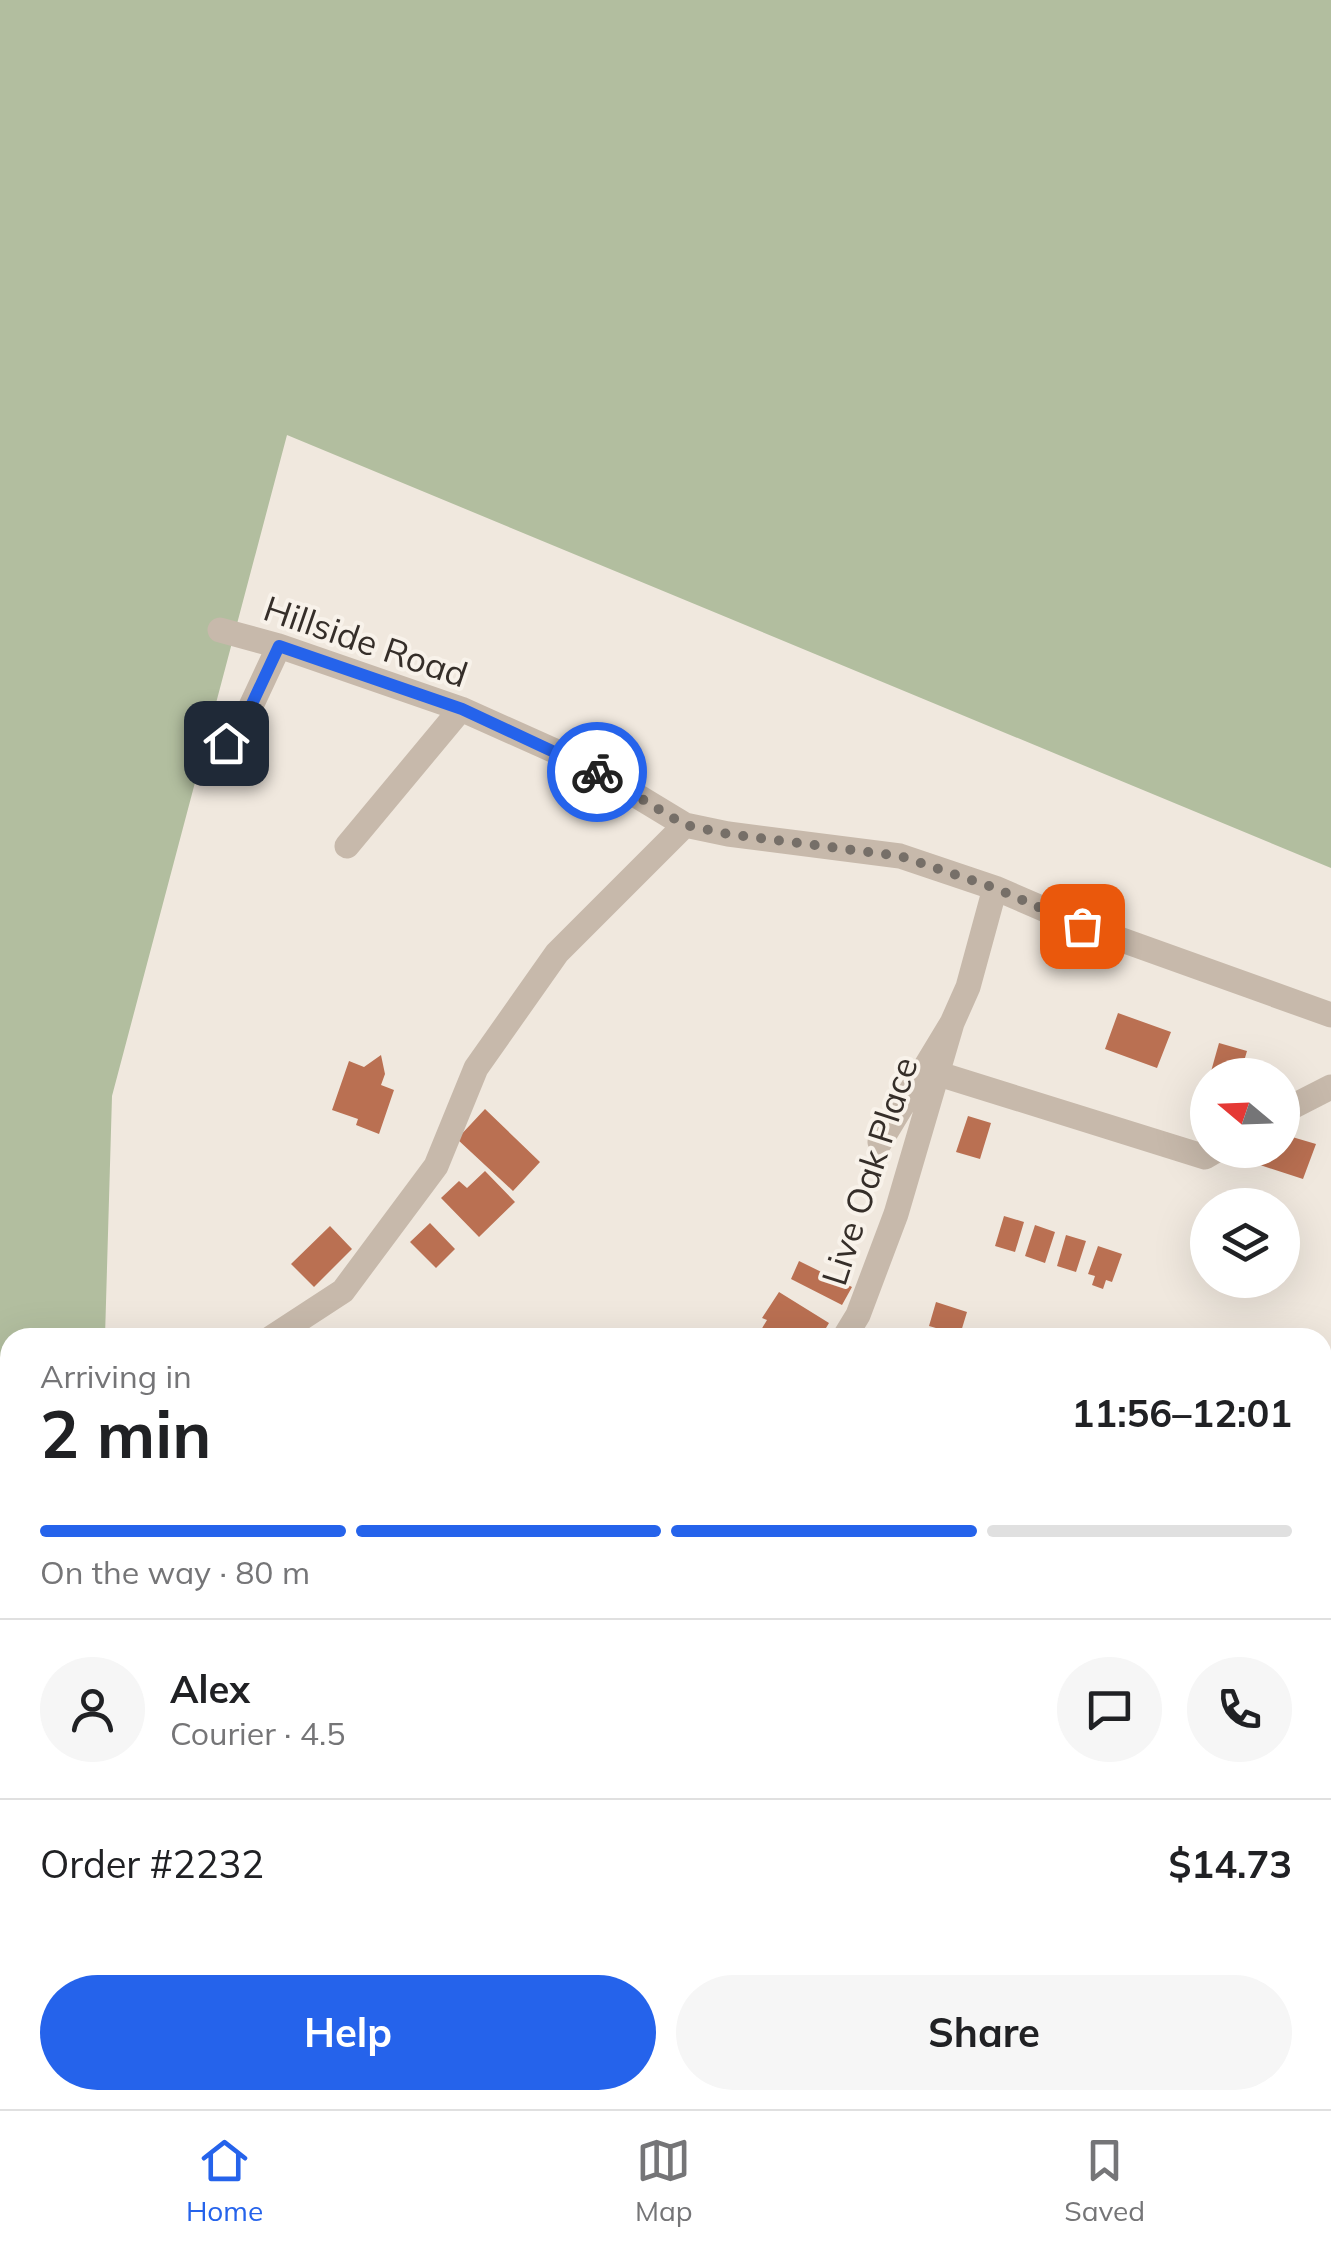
<!DOCTYPE html>
<meta charset="utf-8">
<style>
body{margin:0;font-family:Mulish,sans-serif;background:#f6f6f6;color:#202124;height:100vh;display:flex;flex-direction:column;font-size:38px;white-space:nowrap}
*{box-sizing:border-box;margin:0}
p{font-size:32px;color:#757577}
.icon{flex:none;width:55px;height:55px;fill:none;stroke:currentColor;stroke-width:2;stroke-linecap:round;stroke-linejoin:round}
.map{position:relative;flex:1;overflow:hidden}
.side{position:absolute;left:0px;top:1328px;width:1332px;height:782px;display:flex;flex-direction:column;background:#fff;border-radius:30px 30px 0 0;box-shadow:0 10px 40px #0002}
.side>*{flex:none}
.needle{width:65px;rotate:289deg}
.buttons{position:absolute;left:1190px;top:1058px;display:grid;gap:20px}
.buttons a{display:grid;place-items:center;width:110px;height:110px;border-radius:50%;background:#fff;box-shadow:0 10px 40px #0002;font-size:50px}
.pin{position:absolute;display:grid;place-items:center;width:85px;height:85px;color:#fff;margin:-42px;border-radius:20px;box-shadow:0 5px 15px #0006}
.courier{position:absolute;display:grid;place-items:center;width:100px;height:100px;margin:-50px;border:8px solid #2563eb;border-radius:50%;background:#fff;color:#222;box-shadow:0 2px 12px #0007}
.overview em{font-style:normal;font-weight:700}
.overview div{display:flex;flex-direction:column-reverse}
.overview{display:flex;align-items:center;justify-content:space-between;height:170px;padding:0 40px}
h1{font-size:65px;font-weight:700;line-height:75px}
.bar{display:grid;grid-template-columns:repeat(4,1fr);gap:15px 10px;align-content:center;height:120px;padding:0 40px}
.bar i{height:12px;border-radius:8px;background:#e0e0e0}
.bar .active{background:#2563eb}
.bar p{grid-column:span 4}
.line{display:flex;align-items:center;gap:25px;padding:0 40px;border-top:2px solid #e0e0e0}
.line div{flex:1}
.round{display:grid;place-items:center;flex:none;width:105px;height:105px;border-radius:52px;background:#f6f6f6}
.button{display:flex;gap:20px;margin-top:auto;padding:20px 40px}
.button a{flex:1;height:115px;border-radius:60px;background:#2563eb;color:#fff;font-size:40px;font-weight:700;line-height:115px;text-align:center}
.button a+a{background:#f6f6f6;color:#202124}
.tab-bar{display:flex;justify-content:space-around;align-items:center;height:140px;border-top:2px solid #e0e0e0;background:#fff;font-size:28px;color:#757577}
.tab-bar a{display:grid;justify-items:center;gap:5px}
.tab-bar .active{color:#2563eb}
.map>svg:first-child{display:block}
.green{fill:#b2be9f}
.lines{fill:none;stroke-linecap:round;stroke-linejoin:round}
.stream{stroke:#7fa7aa;stroke-width:11}
.building{fill:#ba7052}
.minor{stroke:#c7b9ab;stroke-width:25}
.major{stroke:#76665c;stroke-width:25}
.done{stroke:#766f68;stroke-width:10;stroke-dasharray:0 18}
.route{stroke:#2563eb;stroke-width:12}
.labels{text-anchor:middle;dominant-baseline:central;stroke-width:8;stroke-linejoin:round;paint-order:stroke}
.street-label{font-size:35px;fill:#352e29;stroke:#f8f2ea}
</style>
<div class="map">
<svg width="1331" height="2109" viewBox="0 0 1331 2109">
<rect width="100%" height="100%" fill="#f0e8de"/>
<!-- green -->
<path class="green" d="M 0,0 L 1331,0 L 1331,868 L 287,435 L 112,1096 L 105,1337 L 10,1338 L 10,1675 L 0,1673 Z
M 1331,2025 L 1331,2109 L 693,2109 L 710,2100 L 1322,2100 L 1323,2026 Z"/>
<g class="lines">
<!-- stream -->
<path class="stream" d="M 1322,1573 L 1331,1571
M 0,1788 L 10,1790"/>
</g>
<!-- building -->
<path class="building" d="M 1118,1013 L 1171,1032 L 1157,1068 L 1105,1049 Z
M 1219,1043 L 1247,1051 L 1240,1075 L 1210,1075 Z
M 381,1055 L 385,1074 L 381,1085 L 394,1090 L 379,1134 L 356,1125 L 358,1119 L 332,1110 L 349,1061 L 364,1067 Z
M 485,1109 L 540,1162 L 513,1191 L 457,1139 Z
M 968,1116 L 991,1123 L 980,1159 L 956,1152 Z
M 1282,1134 L 1316,1144 L 1303,1179 L 1260,1165 L 1265,1150 L 1282,1150 Z
M 485,1171 L 515,1202 L 479,1237 L 441,1198 L 459,1181 L 467,1188 Z
M 1004,1216 L 1024,1222 L 1015,1252 L 995,1246 Z
M 430,1223 L 455,1249 L 436,1268 L 410,1242 Z
M 1035,1225 L 1055,1232 L 1045,1263 L 1025,1256 Z
M 330,1226 L 352,1249 L 314,1287 L 291,1264 Z
M 1066,1235 L 1086,1241 L 1076,1272 L 1057,1266 Z
M 1098,1246 L 1122,1254 L 1112,1282 L 1106,1280 L 1103,1289 L 1092,1285 L 1095,1276 L 1088,1274 Z
M 799,1261 L 852,1287 L 842,1305 L 791,1279 Z
M 779,1292 L 829,1323 L 820,1338 L 763,1338 L 758,1335 L 767,1320 L 762,1318 Z
M 936,1302 L 967,1312 L 960,1335 L 929,1326 Z"/>
<g class="lines">
<!-- minor -->
<path class="minor" d="M 220,630 L 279,646 L 461,709 L 586,765 L 685,825 L 728,834 L 900,856 L 995,888 L 1083,926 L 1331,1015
M 208,764 L 244,721 L 279,646
M 347,846 L 461,709
M 939,1074 L 1205,1157 L 1217,1150
M 1282,1112 L 1331,1087
M 880,1142 L 952,1023 L 968,987 L 995,888
M 271,1338 L 343,1291 L 436,1166 L 476,1068 L 557,953 L 685,825
M 844,1338 L 858,1315 L 896,1214 L 952,1023"/>
<!-- major -->
<path class="major" d="M 1322,1989 L 1331,1988
M 637,2109 L 657,2100"/>
</g>
<g class="lines">
<!-- done -->
<path class="done" d="M 597,772 L 685,825 L 728,834 L 900,856 L 995,888 L 1082,926"/>
<!-- route -->
<path class="route" d="M 226,743 L 244,721 L 279,646 L 462,709 L 597,772"/>
</g>
<g class="labels">
<!-- street labels -->
<g class="street-label">
<text transform="translate(366 641) rotate(19)">Hillside Road</text>
<text transform="translate(869 1171) rotate(-72)">Live Oak Place</text>
</g>
</g>
</svg>
<div class="buttons">
<a><svg class="needle" viewBox="-14 -14 28 28"><path d="M0-13l5 13h-10z" fill="#e53935"/><path d="M0 13l5-13h-10z" fill="#757577"/></svg></a>
<a><svg class="icon" aria-label="layers" viewBox="0 0 24 24"><path d="M12 4l9 5-9 5-9-5zM3 14l9 5 9-5"/></svg></a>
</div>
<div class="pin" style="left:1082px;top:926px;background:#ea580c"><svg class="icon" aria-label="bag" viewBox="0 0 24 24"><path d="M5 8h14l-1 12H6zM9 8a3 3 0 0 1 6 0"/></svg></div>
<div class="pin" style="left:226px;top:743px;background:#1f2937"><svg class="icon" aria-label="home" viewBox="0 0 24 24"><path d="M3 11l9-7 9 7M6 9v11h12V9"/></svg></div>
<div class="courier" style="left:597px;top:772px"><svg class="icon" aria-label="bike" viewBox="0 0 24 24"><circle cx="6" cy="16" r="4"/><circle cx="18" cy="16" r="4"/><path d="M6 16l4-8h5l3 8M10 8l3 8H6M13 5h3"/></svg></div>
<section class="side">
<div class="overview"><div><h1>2 min</h1><p>Arriving in</p></div><em>11:56–12:01</em></div>
<div class="bar"><i class="active"></i><i class="active"></i><i class="active"></i><i></i><p>On the way · 80 m</p></div>
<div class="line" style="height:180px"><a class="round"><svg class="icon" aria-label="person" viewBox="0 0 24 24"><circle cx="12" cy="8" r="4"/><path d="M4 21q1-7 8-7t8 7"/></svg></a><div><b>Alex</b><p>Courier · 4.5</p></div><a class="round"><svg class="icon" aria-label="chat" viewBox="0 0 24 24"><path d="M4 5h16v11H9l-5 4z"/></svg></a><a class="round"><svg class="icon" aria-label="phone" viewBox="0 0 24 24"><path d="M5 4h4l2 5-3 2q2 4 5 5l2-3 5 2v4C11 20 4 13 5 4z"/></svg></a></div>
<div class="line" style="height:130px"><div>Order #2232</div><b>$14.73</b></div>
<div class="button"><a>Help</a><a>Share</a></div>
</section>
</div>
<nav class="tab-bar">
<a class="active"><svg class="icon" aria-label="home" viewBox="0 0 24 24"><path d="M3 11l9-7 9 7M6 9v11h12V9"/></svg>Home</a>
<a><svg class="icon" aria-label="map" viewBox="0 0 24 24"><path d="M3 6l6-2 6 2 6-2v14l-6 2-6-2-6 2zM9 4v14M15 6v14"/></svg>Map</a>
<a><svg class="icon" aria-label="saved" viewBox="0 0 24 24"><path d="M7 4h10v16l-5-4-5 4z"/></svg>Saved</a>
</nav>
